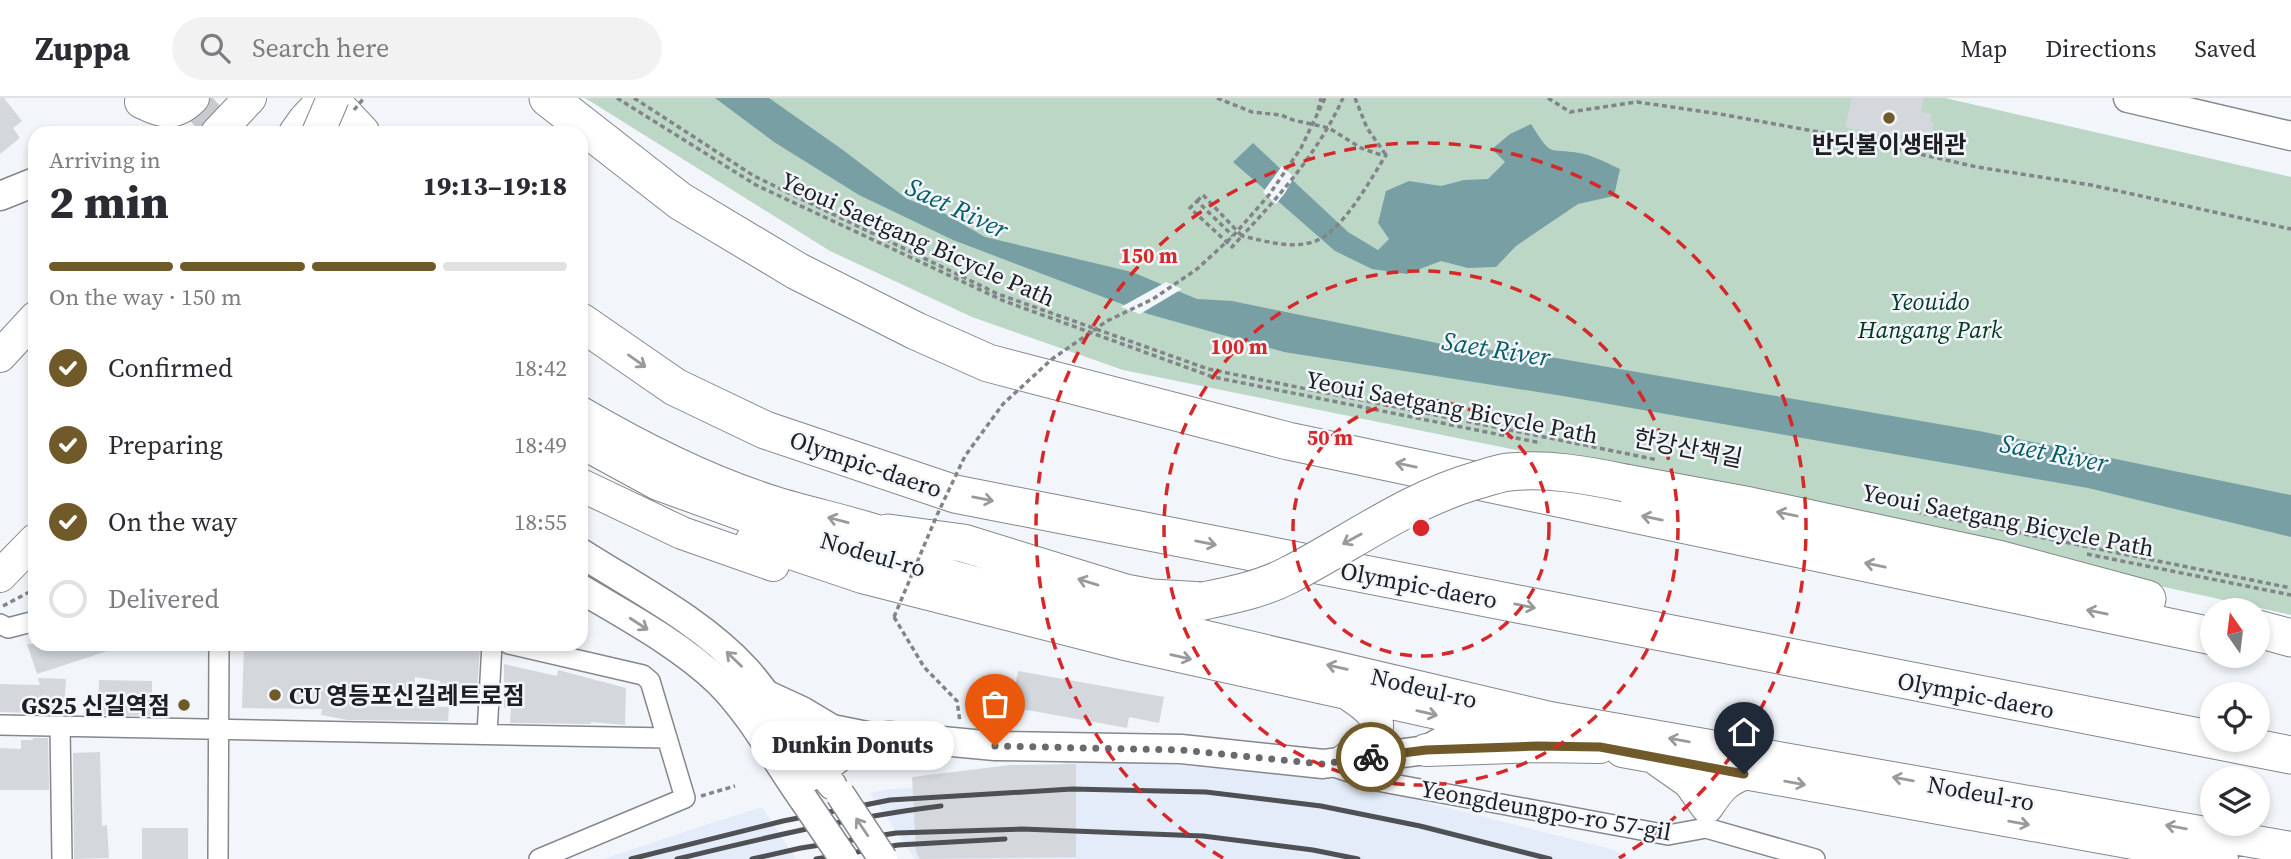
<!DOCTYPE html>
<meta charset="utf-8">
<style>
body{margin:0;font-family:"Source Serif 4","Noto Sans KR",serif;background:#f2f2f3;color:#2b2b33;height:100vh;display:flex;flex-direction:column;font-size:26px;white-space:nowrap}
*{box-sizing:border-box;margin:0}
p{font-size:23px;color:#7c7c81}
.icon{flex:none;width:38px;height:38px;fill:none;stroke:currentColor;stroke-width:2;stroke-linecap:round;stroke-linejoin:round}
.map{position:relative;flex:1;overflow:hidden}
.sheet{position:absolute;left:28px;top:28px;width:560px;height:525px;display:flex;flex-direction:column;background:#fff;border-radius:21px;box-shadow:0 4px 10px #0003}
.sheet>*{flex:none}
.needle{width:46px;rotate:346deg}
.tools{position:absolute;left:2200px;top:500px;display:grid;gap:14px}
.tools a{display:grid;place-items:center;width:70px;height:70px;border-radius:50%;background:#fff;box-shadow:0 4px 10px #0003;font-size:35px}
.pin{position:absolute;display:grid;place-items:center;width:60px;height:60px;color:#fff;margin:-72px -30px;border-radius:50% 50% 50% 0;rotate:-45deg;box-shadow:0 0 7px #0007}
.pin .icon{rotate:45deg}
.courier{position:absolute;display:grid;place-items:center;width:70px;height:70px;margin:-35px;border:5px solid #705a29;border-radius:50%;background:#fff;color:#222;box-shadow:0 2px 9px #0007}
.bubble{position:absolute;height:49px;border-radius:24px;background:#fff;box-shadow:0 4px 10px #0003;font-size:23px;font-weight:800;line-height:49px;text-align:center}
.headline em{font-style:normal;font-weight:800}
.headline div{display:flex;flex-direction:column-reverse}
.headline{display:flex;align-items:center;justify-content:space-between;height:119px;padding:0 21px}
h1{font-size:46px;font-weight:800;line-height:52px}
.bar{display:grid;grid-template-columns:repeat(4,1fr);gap:10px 7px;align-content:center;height:84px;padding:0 21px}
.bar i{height:9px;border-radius:5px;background:#e1e1e2}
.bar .active{background:#705a29}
.bar p{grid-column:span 4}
ol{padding:0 21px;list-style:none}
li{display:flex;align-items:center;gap:21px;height:77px}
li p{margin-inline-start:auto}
li .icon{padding:7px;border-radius:50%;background:#705a29;color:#fff;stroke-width:4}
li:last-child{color:#7c7c81}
li i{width:38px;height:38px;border:4px solid #e1e1e2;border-radius:50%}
header{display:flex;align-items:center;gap:42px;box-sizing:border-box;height:98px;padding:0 35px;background:#fff;border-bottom:2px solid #e1e1e2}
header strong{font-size:33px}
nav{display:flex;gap:38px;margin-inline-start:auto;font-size:24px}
.search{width:490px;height:63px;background:#f2f2f3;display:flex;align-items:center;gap:18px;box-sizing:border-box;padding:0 24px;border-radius:38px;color:#7c7c81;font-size:26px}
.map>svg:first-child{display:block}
.built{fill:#e3ecf8}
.green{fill:#bdd7c7}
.water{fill:#78a0a4}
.pier{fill:#f2f6fb}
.building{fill:#d4d8dd}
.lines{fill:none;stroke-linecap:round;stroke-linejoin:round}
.primary-tunnel{stroke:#c7cbcf;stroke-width:32;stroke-dasharray:32 16;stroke-linecap:butt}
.street-casing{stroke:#84878c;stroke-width:22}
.secondary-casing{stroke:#84878c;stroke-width:31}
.primary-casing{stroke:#84878c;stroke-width:34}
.highway-casing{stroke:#84878c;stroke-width:39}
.path{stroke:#818488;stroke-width:3.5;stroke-dasharray:5 3.5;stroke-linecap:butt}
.street{stroke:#fff;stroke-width:19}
.secondary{stroke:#fff;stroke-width:28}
.primary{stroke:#fff;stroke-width:32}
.highway{stroke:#fff;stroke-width:37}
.rail{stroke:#4e5053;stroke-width:5}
.secondary-bridge-casing{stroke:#84878c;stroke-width:31;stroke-linecap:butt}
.primary-bridge-casing{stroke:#84878c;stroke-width:34;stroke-linecap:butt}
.highway-bridge-casing{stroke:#84878c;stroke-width:39;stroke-linecap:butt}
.path-bridge{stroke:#818488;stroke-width:3.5;stroke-dasharray:5 3.5;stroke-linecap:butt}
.secondary-bridge{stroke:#fff;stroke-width:28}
.primary-bridge{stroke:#fff;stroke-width:32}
.highway-bridge{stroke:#fff;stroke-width:37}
.oneway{stroke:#999a9b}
.done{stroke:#686a6d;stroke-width:7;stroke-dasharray:0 12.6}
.route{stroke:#705a29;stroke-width:9}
.ring{fill:none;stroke:#d62828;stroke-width:3.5;stroke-dasharray:12 9}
.poi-dot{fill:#705a29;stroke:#f2f6fb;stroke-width:2.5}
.labels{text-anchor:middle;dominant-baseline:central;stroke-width:5;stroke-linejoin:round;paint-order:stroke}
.poi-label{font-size:24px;font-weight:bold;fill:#1d1f21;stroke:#f2f6fb}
.street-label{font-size:24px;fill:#1d1f21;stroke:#f2f6fb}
.park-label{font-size:24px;font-style:italic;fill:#003920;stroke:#f2f6fb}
.water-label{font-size:26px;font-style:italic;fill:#025c64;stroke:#f2f6fb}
.centre{fill:#d62828;stroke:#f2f6fb;stroke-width:3.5}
.ring-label{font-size:21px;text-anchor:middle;font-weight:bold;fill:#d62828;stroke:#f2f6fb;stroke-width:5;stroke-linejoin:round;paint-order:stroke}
</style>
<header>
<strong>Zuppa</strong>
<div class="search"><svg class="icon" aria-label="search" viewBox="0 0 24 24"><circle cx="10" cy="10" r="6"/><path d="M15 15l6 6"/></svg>Search here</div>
<nav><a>Map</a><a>Directions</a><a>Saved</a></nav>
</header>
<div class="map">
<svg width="2291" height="761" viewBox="0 0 2291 761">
<rect width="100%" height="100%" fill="#f2f6fb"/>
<!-- built -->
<path class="built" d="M 1065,658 L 1330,680 L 1611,751 L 1631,761 L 915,761 L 870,695 L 889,691 L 1065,683 Z
M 762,709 L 796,761 L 603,761 L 702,728 Z"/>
<!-- green -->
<path class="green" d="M 585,0 L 1945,0 L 2291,79 L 2291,517 L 1875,425 L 1123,272 L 972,219 L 830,153 Z"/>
<!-- water -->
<path class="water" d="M 715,0 L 769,0 L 843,52 L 907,101 L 940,113 L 985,139 L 1132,174 L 1197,201 L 1232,203 L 1442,246 L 1556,260 L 1979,333 L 2291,397 L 2291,439 L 2088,390 L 1563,298 L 1284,254 L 1148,216 L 953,142 L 859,97 L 774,44 Z
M 1531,26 C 1554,63 1548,48 1584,56 C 1596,59 1609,66 1620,71 L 1614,98 L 1578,106 L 1516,148 L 1496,169 L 1468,170 L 1441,163 L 1407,176 L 1372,171 L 1335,153 L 1233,64 L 1253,45 L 1348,134 L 1378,152 L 1389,141 L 1378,125 L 1386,93 L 1409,83 L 1441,88 L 1464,82 L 1488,81 L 1505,64 L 1492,51 L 1510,36 Z"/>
<!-- pier -->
<path class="pier" d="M 1282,68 L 1294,79 L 1285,95 L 1276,106 L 1263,94 Z
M 1166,184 L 1182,191 L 1140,216 L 1121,209 Z"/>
<!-- building -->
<path class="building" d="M 0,0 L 4,0 L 22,23 L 13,30 L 20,40 L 0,56 Z
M 1852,0 L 1924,0 L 1921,14 L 1932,16 L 1930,23 L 1934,24 L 1930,43 L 1899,36 L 1898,41 L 1845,29 Z
M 27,546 L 119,546 L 120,549 L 37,576 Z
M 244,546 L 405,546 L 447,553 L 449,546 L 480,548 L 477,595 L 441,596 L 440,583 L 415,579 L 413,608 L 449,609 L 448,623 L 348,622 L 321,617 L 322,611 L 242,610 Z
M 504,566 L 557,578 L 558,572 L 626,590 L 625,627 L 591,624 L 591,626 L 510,625 L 511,610 L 504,610 Z
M 1018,573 L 1164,599 L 1159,625 L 1129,619 L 1127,630 L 1011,609 Z
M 38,580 L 66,581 L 64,616 L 0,614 L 0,586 L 40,587 Z
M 99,582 L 152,583 L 152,599 L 158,599 L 158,618 L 98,617 Z
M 33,640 L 48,640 L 49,692 L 0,692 L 0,650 L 21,651 L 21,642 L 33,642 Z
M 100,654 L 102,728 L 107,727 L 109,760 L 74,761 L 73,655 Z
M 1076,666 L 1076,759 L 920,761 L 916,754 L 912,679 L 1010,667 Z
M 142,730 L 188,730 L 188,761 L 142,761 Z"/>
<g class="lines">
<!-- primary-tunnel -->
<path class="primary-tunnel" d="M 191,0 L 223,35"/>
<!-- street casing -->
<g class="street-casing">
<path id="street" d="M 0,526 L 8,530 L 35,523
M 509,546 L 643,577 L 650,583 L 685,700 L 539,761
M 0,627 L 667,640
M 60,628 L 62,761
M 487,636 L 492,546
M 1331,668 L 1377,683 L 1668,737 L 1706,730 L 1815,761
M 218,761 L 219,546"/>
</g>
<!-- secondary casing -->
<g class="secondary-casing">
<path id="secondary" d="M 2128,0 L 2291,38
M 0,98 L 35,84
M 581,455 C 636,490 701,523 746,572 C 778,608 801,651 832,687
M 581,491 C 628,519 679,546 719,584 C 753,618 776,663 804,702
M 765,596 L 802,613 L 832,631 L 872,639
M 794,687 C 802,682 811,679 819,674 C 847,657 854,640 889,638 L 995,648 L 1181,651 L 1323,666 L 1426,652 L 1444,642"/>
</g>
<!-- primary casing -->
<g class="primary-casing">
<path id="primary" d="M 141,4 C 163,14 174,19 193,0
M 217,35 L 250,0
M 295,35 L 305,21 L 325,0
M 0,258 L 35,220
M 581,315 C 641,350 713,386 779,406 C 823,419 869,428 912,445
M 581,344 L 658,386 L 780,430 L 968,483 L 1550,620 L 2291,750
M 581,387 L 682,435 L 773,467
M 752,442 L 862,479 L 1129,547 L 1527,635
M 0,478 L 35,442
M 1426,652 L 1537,648 L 1600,649
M 1622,653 L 2222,761
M 1344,663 C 1377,636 1395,627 1351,598
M 1659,663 L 1689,684 L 1707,709 C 1718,693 1725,682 1744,676"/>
</g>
<!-- highway casing -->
<g class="highway-casing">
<path id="highway" d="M 328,0 L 361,35
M 548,0 L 680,103 L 797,173 L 916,233 L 988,265 L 1288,343 L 2212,538
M 581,224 L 675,289 L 765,332 L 955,396 L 2291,657
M 1625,385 L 1750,408 L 1998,461 L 2147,501
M 888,435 L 963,445 L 1125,495 L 1152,500 L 1203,503
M 2258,531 L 2291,540"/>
</g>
<!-- path -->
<path class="path" d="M 617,0 L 756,87 L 1004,203 L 1213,279 L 1541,345
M 634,0 L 754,78 L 998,196 L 1208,271 L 1658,362
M 1217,0 L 1252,14 L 1281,17 L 1293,22 L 1329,30 L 1361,50 L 1378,56 L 1386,57 C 1370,82 1342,135 1313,144 C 1290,151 1265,143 1242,138 C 1282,95 1319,53 1343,0
M 1355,0 L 1367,30 L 1386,57
M 1548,0 L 1570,14 L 1637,4 L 1720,16 L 1835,37 L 1977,69 L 2091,87 L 2291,131
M 1318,12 L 1321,0
M 1197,103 L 1203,97 L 1242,138 L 1232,149 L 1190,110 L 1197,103 L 1233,138
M 1916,414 L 2291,490
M 2087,456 L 2291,497
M 3,508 L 35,491
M 894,519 L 924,569 L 957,603 L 960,624
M 701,698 L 735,688"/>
<!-- street -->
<use href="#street" class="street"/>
<!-- secondary -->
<use href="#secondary" class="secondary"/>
<!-- primary -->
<use href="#primary" class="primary"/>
<!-- highway -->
<use href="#highway" class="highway"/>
<!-- rail -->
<path class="rail" d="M 631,761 L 783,723 L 890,702 L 1072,691 L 1206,694 L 1321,708 L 1420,728 L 1550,761
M 677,761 C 764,740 851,719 941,708
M 752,761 L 801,750 L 896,735 L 1022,731 L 1203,738 L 1313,752 L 1358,761
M 816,761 L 898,747 L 1005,741"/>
<!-- secondary-bridge casing -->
<g class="secondary-bridge-casing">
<path id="secondary-bridge" d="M 840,696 L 883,761
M 804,702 L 844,761"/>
</g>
<!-- primary-bridge casing -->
<g class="primary-bridge-casing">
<path id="primary-bridge" d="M 318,35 L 333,0"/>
</g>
<!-- highway-bridge casing -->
<g class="highway-bridge-casing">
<path id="highway-bridge" d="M 1203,503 C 1233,497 1262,491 1289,477 C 1351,445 1410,401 1478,382 C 1488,379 1499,375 1509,374 C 1548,370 1587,377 1625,385"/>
</g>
<!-- path-bridge -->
<path class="path-bridge" d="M 354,12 L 364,0
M 894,519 L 937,417 L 965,358 L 1003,306 L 1052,261 L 1107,223 L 1153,201 L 1197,171 L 1233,138 L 1269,97 L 1301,50 L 1325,0"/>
<!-- secondary-bridge -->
<use href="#secondary-bridge" class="secondary-bridge"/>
<!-- primary-bridge -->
<use href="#primary-bridge" class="primary-bridge"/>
<!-- highway-bridge -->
<use href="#highway-bridge" class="highway-bridge"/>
</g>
<!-- one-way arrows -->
<defs><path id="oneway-shaft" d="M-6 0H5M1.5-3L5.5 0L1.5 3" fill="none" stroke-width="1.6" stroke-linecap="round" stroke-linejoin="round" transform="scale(1.75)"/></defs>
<g class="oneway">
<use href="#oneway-shaft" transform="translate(637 263) rotate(35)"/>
<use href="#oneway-shaft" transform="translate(1406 367) rotate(-168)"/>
<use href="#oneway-shaft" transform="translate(983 401) rotate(11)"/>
<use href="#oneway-shaft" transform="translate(1787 416) rotate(-168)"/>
<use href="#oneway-shaft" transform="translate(1652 420) rotate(-168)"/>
<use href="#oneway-shaft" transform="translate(838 422) rotate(-165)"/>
<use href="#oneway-shaft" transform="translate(1352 441) rotate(151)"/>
<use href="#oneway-shaft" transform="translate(1206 445) rotate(11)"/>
<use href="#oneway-shaft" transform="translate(1875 467) rotate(-168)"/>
<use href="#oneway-shaft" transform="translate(1088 484) rotate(-163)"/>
<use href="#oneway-shaft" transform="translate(1525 508) rotate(11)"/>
<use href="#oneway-shaft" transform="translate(2097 514) rotate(-168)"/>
<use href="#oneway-shaft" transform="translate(639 526) rotate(33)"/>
<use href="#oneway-shaft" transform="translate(1181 559) rotate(13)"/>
<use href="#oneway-shaft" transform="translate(734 561) rotate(-136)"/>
<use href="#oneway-shaft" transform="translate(1337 569) rotate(-167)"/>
<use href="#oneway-shaft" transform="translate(1427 615) rotate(13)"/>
<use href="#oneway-shaft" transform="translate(1679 642) rotate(-170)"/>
<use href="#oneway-shaft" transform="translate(1903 681) rotate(-170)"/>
<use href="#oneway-shaft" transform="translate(1795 685) rotate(10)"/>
<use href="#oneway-shaft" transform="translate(2019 725) rotate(10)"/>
<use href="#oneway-shaft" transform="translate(862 729) rotate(-124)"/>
<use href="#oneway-shaft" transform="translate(2176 729) rotate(-170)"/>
</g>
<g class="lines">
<!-- done -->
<path class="done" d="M 995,648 L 1181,652 L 1323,666 L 1371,659"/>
<!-- route -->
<path class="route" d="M 1371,659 L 1426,652 L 1537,648 L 1600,649 L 1744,676"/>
</g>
<!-- distance rings -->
<g class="ring">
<circle cx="1421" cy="430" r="128"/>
<circle cx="1421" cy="430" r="257"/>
<path d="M1223 760A385 385 0 1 1 1619 760"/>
</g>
<!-- markers -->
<g class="poi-dot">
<circle cx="1889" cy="20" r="7"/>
<circle cx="275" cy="597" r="7"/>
<circle cx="184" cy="607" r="7"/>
</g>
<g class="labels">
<!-- poi labels -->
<g class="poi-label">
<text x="1889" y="46">반딧불이생태관</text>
<text x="289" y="597" text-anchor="start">CU 영등포신길레트로점</text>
<text x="170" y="607" text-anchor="end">GS25 신길역점</text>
</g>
<!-- street labels -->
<g class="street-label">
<text transform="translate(918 141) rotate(24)">Yeoui Saetgang Bicycle Path</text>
<text transform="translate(1452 309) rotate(11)">Yeoui Saetgang Bicycle Path</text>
<text transform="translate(1688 350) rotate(11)">한강산책길</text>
<text transform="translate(866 366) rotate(19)">Olympic-daero</text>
<text transform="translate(2008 422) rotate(11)">Yeoui Saetgang Bicycle Path</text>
<text transform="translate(873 456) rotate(16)">Nodeul-ro</text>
<text transform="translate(1419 487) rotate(11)">Olympic-daero</text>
<text transform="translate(1424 590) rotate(13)">Nodeul-ro</text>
<text transform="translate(1976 597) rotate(11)">Olympic-daero</text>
<text transform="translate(1981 695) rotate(10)">Nodeul-ro</text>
<text transform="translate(1546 712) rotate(10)">Yeongdeungpo-ro 57-gil</text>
</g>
<!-- park labels -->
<g class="park-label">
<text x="1930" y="203">Yeouido<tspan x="1930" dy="28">Hangang Park</tspan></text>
</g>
<!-- water labels -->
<g class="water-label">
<text transform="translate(957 110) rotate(25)">Saet River</text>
<text transform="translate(1496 251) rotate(9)">Saet River</text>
<text transform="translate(2054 355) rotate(11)">Saet River</text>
</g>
</g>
<circle cx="1421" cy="430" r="10" class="centre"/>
<g class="ring-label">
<text x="1149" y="165">150 m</text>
<text x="1239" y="256">100 m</text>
<text x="1330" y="347">50 m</text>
</g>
</svg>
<div class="tools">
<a><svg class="needle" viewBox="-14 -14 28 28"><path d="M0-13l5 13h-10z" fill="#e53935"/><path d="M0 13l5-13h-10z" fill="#7c7c81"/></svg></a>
<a><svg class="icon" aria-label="locate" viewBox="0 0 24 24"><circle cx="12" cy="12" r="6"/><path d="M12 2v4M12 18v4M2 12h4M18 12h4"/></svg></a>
<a><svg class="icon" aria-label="layers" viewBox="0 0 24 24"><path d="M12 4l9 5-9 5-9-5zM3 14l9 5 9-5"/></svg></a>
</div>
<div class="pin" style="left:995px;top:648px;background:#ea580c"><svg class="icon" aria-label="bag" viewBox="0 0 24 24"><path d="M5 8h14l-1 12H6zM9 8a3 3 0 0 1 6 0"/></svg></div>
<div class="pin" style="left:1744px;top:676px;background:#1f2937"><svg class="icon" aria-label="home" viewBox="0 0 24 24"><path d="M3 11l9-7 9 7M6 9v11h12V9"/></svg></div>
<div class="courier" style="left:1371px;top:659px"><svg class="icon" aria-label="bike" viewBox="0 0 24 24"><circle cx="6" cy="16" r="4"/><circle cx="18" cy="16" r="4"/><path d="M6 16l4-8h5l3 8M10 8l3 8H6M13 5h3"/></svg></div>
<div class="bubble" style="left:751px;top:623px;width:203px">Dunkin Donuts</div>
<section class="sheet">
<div class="headline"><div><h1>2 min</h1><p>Arriving in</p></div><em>19:13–19:18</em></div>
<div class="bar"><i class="active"></i><i class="active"></i><i class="active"></i><i></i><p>On the way · 150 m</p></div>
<ol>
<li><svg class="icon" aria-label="check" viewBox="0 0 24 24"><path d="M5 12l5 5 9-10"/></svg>Confirmed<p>18:42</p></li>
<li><svg class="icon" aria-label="check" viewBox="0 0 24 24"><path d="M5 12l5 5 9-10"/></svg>Preparing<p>18:49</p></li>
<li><svg class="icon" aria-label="check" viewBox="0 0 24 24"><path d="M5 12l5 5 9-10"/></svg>On the way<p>18:55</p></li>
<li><i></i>Delivered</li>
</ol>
</section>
</div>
